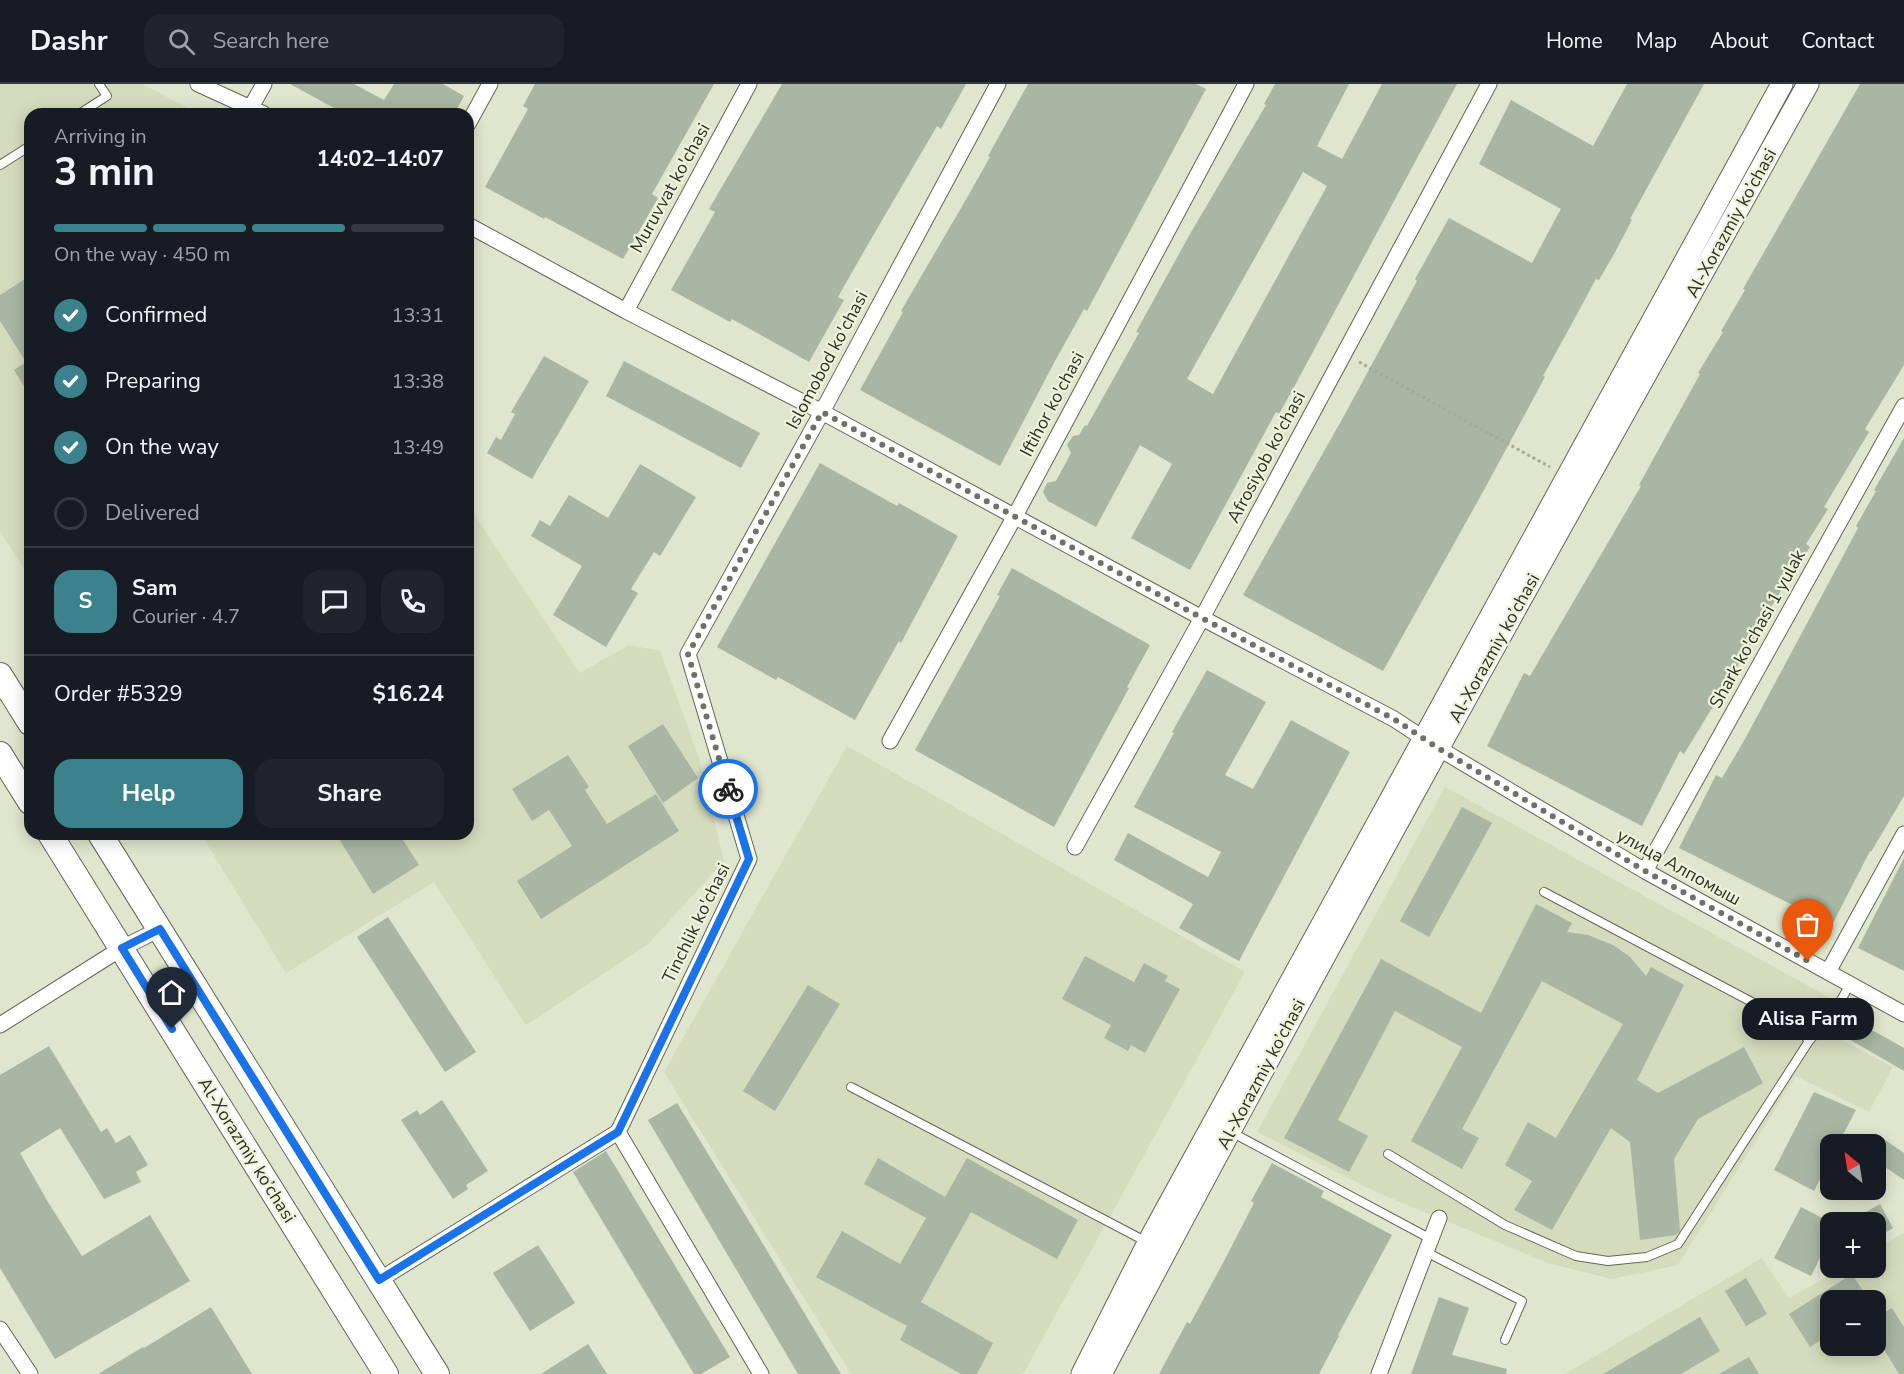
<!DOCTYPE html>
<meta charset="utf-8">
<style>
body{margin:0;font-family:"Nunito Sans",sans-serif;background:#20242c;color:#f1f3f6;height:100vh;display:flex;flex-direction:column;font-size:22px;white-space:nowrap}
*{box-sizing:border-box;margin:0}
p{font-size:20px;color:#9ea1a6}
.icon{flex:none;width:33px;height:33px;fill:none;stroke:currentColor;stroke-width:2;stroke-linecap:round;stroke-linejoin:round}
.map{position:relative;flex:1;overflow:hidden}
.details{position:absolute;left:24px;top:24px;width:450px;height:732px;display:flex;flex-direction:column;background:#171b24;border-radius:18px;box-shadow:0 3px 15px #0003}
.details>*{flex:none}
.needle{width:39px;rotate:330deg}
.tools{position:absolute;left:1820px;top:1050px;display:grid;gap:12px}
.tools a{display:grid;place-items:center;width:66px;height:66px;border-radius:12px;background:#171b24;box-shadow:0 3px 15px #0003;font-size:30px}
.pin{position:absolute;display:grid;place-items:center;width:51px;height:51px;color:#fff;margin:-62px -26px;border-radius:50% 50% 50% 0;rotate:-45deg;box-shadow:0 0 6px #0007}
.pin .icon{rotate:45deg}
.courier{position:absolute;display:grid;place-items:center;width:60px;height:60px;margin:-30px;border:4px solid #1a73e8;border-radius:50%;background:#fff;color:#222;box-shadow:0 2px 8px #0007}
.bubble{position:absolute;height:42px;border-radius:18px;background:#171b24;box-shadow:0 3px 15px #0003;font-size:20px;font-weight:700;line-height:42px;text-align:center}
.overview em{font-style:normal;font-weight:700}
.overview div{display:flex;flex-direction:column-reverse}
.overview{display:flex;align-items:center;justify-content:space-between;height:102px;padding:0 30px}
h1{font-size:39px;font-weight:700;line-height:45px}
.bar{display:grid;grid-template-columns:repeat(4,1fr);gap:9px 6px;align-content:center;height:72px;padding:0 30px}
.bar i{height:8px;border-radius:4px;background:#363941}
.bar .on{background:#3c828d}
.bar p{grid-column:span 4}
.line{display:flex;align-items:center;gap:15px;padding:0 30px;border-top:2px solid #363941}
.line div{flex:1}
.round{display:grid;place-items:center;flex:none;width:63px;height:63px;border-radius:18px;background:#20242c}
ol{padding:0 30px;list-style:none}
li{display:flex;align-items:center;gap:18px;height:66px}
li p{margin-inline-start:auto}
li .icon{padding:6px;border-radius:50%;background:#3c828d;color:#fff;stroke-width:4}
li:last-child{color:#9ea1a6}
li i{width:33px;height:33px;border:3px solid #363941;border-radius:50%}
.action{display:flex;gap:12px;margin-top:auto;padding:12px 30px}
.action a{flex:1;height:69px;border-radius:18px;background:#3c828d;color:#fff;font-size:24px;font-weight:700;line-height:69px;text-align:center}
.action a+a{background:#20242c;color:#f1f3f6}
header{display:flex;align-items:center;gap:36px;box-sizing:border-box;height:84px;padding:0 30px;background:#171b24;border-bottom:2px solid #363941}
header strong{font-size:28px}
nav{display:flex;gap:33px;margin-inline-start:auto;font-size:21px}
.search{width:420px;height:54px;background:#20242c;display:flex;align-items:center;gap:15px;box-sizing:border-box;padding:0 21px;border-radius:18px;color:#9ea1a6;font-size:22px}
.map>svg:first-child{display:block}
.built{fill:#d5dbbd;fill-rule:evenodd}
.building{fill:#a9b6a3;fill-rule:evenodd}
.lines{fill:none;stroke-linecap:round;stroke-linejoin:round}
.lane-casing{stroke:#636753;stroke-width:10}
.street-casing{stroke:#636753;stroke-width:17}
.secondary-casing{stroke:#636753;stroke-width:23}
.primary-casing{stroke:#636753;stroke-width:26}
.path{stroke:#a6aa98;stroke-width:3;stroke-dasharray:3 3;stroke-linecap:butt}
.lane{stroke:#fff;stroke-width:8}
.street{stroke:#fff;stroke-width:15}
.secondary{stroke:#fff;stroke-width:21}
.primary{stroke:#fff;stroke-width:24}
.done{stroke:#6e7163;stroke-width:6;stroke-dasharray:0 10.8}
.route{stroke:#1a73e8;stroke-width:8}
.labels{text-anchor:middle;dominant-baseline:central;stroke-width:4.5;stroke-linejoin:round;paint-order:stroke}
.street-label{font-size:18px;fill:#303229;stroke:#eef3db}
</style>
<header>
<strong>Dashr</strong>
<div class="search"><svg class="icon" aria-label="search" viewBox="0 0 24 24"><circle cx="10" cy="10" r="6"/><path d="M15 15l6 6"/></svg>Search here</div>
<nav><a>Home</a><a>Map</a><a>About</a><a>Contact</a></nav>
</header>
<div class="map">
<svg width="1904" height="1290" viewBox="0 0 1904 1290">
<rect width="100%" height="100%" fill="#e0e5ce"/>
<!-- built -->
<path class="built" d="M 0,0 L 142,0 L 199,30 L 30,30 L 30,495 L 0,447 Z
M 468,421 L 580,589 L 629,561 L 660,567 L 699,674 L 724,777 L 648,860 L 526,941 L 434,798 L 286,889 L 201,750 L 468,750 Z
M 847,662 L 1245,888 L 1023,1290 L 851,1290 L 664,988 Z
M 1445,703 L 1847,923 L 1832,951 L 1893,983 L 1869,1028 L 1796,992 L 1678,1181 L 1612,1195 L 1551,1180 L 1439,1134 L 1376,1108 L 1257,1048 Z
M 1904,1149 L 1904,1290 L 1565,1290 L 1762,1174 L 1789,1214 L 1843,1184 L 1875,1184 L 1875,1165 ZM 1830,1216 L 1875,1216 L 1875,1262 L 1830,1262 Z"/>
<!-- building -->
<path class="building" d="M 290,0 L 354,0 L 384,16 L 394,0 L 443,0 L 464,12 L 454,30 L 345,30 Z
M 535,0 L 714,0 L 652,110 L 658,114 L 623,175 L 545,133 L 544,135 L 485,103 L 528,25 L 523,22 Z
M 782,0 L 966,0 L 941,45 L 937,42 L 867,162 L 838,213 L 844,216 L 809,278 L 732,235 L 730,238 L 671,206 L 715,128 L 709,125 Z
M 1028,0 L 1196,0 L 1206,5 L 1087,227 L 1084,225 L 1055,277 L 1000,382 L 860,306 L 903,228 L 901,227 L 968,112 L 990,73 L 988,72 Z
M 1275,0 L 1349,0 L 1317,62 L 1342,75 L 1382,0 L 1457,0 L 1294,303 L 1279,330 L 1276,328 L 1190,486 L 1131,454 L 1172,380 L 1140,361 L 1096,443 L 1048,417 L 1043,408 L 1047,399 L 1056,397 L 1071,369 L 1067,361 L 1073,352 L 1079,351 L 1085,341 L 1087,342 L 1139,249 L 1136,248 L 1190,150 L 1266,21 L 1264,20 ZM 1303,88 L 1327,102 L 1213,310 L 1187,295 Z
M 1627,0 L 1704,0 L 1630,135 L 1632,136 L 1614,170 L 1599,196 L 1596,195 L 1569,245 L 1543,292 L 1545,293 L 1484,406 L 1383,587 L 1243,511 L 1345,330 L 1417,197 L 1415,195 L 1449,134 L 1532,179 L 1558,130 L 1561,125 L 1479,80 L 1511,16 L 1593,62 Z
M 1860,0 L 1904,0 L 1904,281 L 1865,345 L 1869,348 L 1824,423 L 1828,425 L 1806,460 L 1810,463 L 1792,492 L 1790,492 L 1765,533 L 1767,534 L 1684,670 L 1680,667 L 1642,742 L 1487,662 L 1524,589 L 1530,592 L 1641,402 L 1639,401 L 1700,290 L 1698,289 L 1723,248 L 1721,247 L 1745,206 L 1743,205 Z
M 30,192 L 30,312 L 14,286 L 26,278 L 0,237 L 0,211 Z
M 544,272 L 589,297 L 532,395 L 487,369 L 496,353 L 501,356 L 515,330 L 511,328 Z
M 624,277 L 760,349 L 741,384 L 606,312 Z
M 1904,354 L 1904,712 L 1871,768 L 1870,767 L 1832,841 L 1679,764 L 1716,691 L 1722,694 L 1745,655 L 1858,444 L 1856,442 L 1876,407 L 1874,406 Z
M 820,379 L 897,422 L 899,419 L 958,452 L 901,559 L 899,557 L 855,636 L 778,593 L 776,596 L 717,563 Z
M 640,380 L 696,413 L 660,472 L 654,468 L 631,505 L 638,509 L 606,563 L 553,531 L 582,482 L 531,452 L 540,436 L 550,442 L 569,411 L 608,434 Z
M 1012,484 L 1150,561 L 1127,603 L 1129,604 L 1054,743 L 915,666 L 1000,512 L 997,511 Z
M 1207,586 L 1266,618 L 1225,691 L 1253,705 L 1291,636 L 1350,668 L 1239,877 L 1179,844 L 1193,820 L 1114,776 L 1128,749 L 1208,793 L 1221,768 L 1134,723 L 1174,649 L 1172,648 Z
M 663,640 L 698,694 L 663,719 L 628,662 Z
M 568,671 L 589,703 L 585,706 L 607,740 L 656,710 L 679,747 L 541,835 L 517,797 L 572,762 L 549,726 L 532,737 L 512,705 Z
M 1462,723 L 1492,739 L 1429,853 L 1400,837 Z
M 336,750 L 399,750 L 419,781 L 373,810 Z
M 1904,774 L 1904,887 L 1858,864 Z
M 1536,820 L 1572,839 L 1567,848 L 1588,851 L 1613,861 L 1630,873 L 1646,892 L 1651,883 L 1684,901 L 1637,996 L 1658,1009 L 1744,963 L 1763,999 L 1698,1035 L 1674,1075 L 1680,1147 L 1676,1151 L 1640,1156 L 1630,1058 L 1611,1044 L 1552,1146 L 1514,1126 L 1532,1097 L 1505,1081 L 1528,1038 L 1556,1054 L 1623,940 L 1542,897 L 1462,1045 L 1479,1054 L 1462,1085 L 1411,1057 L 1462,963 L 1395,927 L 1338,1036 L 1368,1052 L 1349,1088 L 1284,1054 L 1381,875 L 1481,929 Z
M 388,833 L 476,968 L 445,988 L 357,853 Z
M 1085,872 L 1134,898 L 1144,879 L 1168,892 L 1165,897 L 1180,905 L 1145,969 L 1131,961 L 1128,967 L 1104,954 L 1111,941 L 1062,915 Z
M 808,901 L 840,920 L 775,1027 L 743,1007 Z
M 1856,937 L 1904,964 L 1904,987 L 1847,954 Z
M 49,962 L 101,1048 L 107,1044 L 116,1059 L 130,1051 L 148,1081 L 136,1088 L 141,1098 L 104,1115 L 60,1044 L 20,1069 L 48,1118 L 82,1172 L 150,1131 L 190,1197 L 55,1275 L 0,1184 L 0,991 Z
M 1814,1008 L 1856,1026 L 1838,1060 L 1830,1060 L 1830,1076 L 1814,1107 L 1774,1086 Z
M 442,1016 L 488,1087 L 466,1101 L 468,1105 L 453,1115 L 401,1036 L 417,1026 L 420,1031 Z
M 677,1019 L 760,1155 L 841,1290 L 798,1290 L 648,1036 Z
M 1875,1049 L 1904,1069 L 1904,1096 L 1875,1076 Z
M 606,1067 L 730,1273 L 701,1290 L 694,1290 L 573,1088 Z
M 878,1074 L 945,1113 L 967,1074 L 1078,1136 L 1057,1175 L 971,1128 L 921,1218 L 993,1259 L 977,1290 L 961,1290 L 900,1256 L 907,1242 L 816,1193 L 842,1147 L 900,1180 L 926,1134 L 864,1100 Z
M 1272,1079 L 1324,1107 L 1321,1113 L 1392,1151 L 1338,1251 L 1339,1252 L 1319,1290 L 1159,1290 L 1187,1238 L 1190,1240 L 1224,1177 L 1254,1119 L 1251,1117 Z
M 1880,1120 L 1893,1144 L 1880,1152 L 1875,1144 L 1875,1138 L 1872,1138 L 1866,1128 Z
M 1801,1123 L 1830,1138 L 1830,1154 L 1811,1192 L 1774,1174 Z
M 538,1161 L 575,1219 L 530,1247 L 493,1189 Z
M 1852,1190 L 1869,1216 L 1830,1216 L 1830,1250 L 1810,1263 L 1789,1230 Z
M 1746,1194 L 1767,1230 L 1746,1242 L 1725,1207 Z
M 1439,1213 L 1469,1224 L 1452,1271 L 1507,1285 L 1506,1290 L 1411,1290 Z
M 211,1223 L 252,1290 L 98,1290 L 143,1263 L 144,1264 Z
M 1892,1224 L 1904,1243 L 1904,1290 L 1899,1290 L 1875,1251 L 1875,1234 Z
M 1700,1233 L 1720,1267 L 1681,1290 L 1603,1290 Z
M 588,1260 L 607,1290 L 541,1290 Z
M 1749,1273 L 1759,1290 L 1719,1290 Z"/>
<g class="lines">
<!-- lane casing -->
<g class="lane-casing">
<path id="lane" d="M 79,30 L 107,12 L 99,0
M 0,81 L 30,62
M 1544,808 L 1797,942 L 1809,957 L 1834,929 L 1850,900
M 851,1003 L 1147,1158
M 1231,1048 L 1431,1155
M 1388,1070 L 1505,1141 L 1576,1172 L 1608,1177 L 1647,1173 L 1678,1160 L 1809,957
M 1426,1168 L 1522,1217 L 1505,1256"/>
</g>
<!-- street casing -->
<g class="street-casing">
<path id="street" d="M 198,0 L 264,30
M 251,23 L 264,0
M 468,40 L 490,0
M 468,141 L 626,227 L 822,328 L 1202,534 L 1394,635 L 1438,664 L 1645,787 L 1904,930
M 626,227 L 749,0
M 890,657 L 1015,432 L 1246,0
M 1075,763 L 1202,534 L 1489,0
M 1645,787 L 1904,322
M 1828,888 L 1904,750
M 0,941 L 122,864 L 160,845
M 618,1048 L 761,1290
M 379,1196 L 618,1048 L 749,775 L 688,570 L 822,328 L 998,0
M 0,1245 L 30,1290
M 1379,1290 L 1439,1134"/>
</g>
<!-- secondary casing -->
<g class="secondary-casing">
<path id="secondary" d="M 1082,1290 L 1152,1151 L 1782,0
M 1101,1290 C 1329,856 1569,428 1808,0"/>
</g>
<!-- primary casing -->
<g class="primary-casing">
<path id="primary" d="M 0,591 L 30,639
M 0,670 L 30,718
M 50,750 L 386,1290
M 100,750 L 437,1290"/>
</g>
<!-- path -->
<path class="path" d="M 1359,278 L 1550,383"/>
<!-- lane -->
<use href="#lane" class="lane"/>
<!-- street -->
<use href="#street" class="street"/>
<!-- secondary -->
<use href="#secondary" class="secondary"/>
<!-- primary -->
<use href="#primary" class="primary"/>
</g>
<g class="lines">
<!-- done -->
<path class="done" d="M 728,705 L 688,570 L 822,328 L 1202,534 L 1394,635 L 1438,664 L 1645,787 L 1808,877"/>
<!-- route -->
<path class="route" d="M 172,945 L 122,864 L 160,845 L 379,1196 L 618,1048 L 749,775 L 728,705"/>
</g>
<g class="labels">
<!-- street labels -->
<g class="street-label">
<text transform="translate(670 104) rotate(-61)">Muruvvat ko'chasi</text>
<text transform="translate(1731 139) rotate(-61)">Al-Xorazmiy ko’chasi</text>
<text transform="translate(827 276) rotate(-62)">Islomobod ko'chasi</text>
<text transform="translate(1052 320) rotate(-62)">Iftihor ko'chasi</text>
<text transform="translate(1266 373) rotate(-62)">Afrosiyob ko'chasi</text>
<text transform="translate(1757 545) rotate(-61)">Shark ko'chasi 1 yulak</text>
<text transform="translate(1494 564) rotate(-61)">Al-Xorazmiy ko’chasi</text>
<text transform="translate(1679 783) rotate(29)">улица Алпомыш</text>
<text transform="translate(696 839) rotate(-64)">Tinchlik ko'chasi</text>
<text transform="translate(1261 990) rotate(-62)">Al-Xorazmiy ko’chasi</text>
<text transform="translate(247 1066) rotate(58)">Al-Xorazmiy ko’chasi</text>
</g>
</g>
</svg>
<div class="tools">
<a><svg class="needle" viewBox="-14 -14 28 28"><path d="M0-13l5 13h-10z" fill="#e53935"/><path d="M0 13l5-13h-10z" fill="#9ea1a6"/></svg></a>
<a>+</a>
<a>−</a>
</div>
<div class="pin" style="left:1808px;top:877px;background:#ea580c"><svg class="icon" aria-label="bag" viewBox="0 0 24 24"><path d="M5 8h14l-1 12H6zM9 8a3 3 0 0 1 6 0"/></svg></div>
<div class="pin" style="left:172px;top:945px;background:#1f2937"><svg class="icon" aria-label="home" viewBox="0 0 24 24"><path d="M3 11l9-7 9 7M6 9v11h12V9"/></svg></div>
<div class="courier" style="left:728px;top:705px"><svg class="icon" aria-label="bike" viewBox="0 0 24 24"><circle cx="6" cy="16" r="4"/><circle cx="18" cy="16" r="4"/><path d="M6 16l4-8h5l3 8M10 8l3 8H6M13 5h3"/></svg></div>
<div class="bubble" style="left:1742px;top:914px;width:132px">Alisa Farm</div>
<section class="details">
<div class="overview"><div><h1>3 min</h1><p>Arriving in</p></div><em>14:02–14:07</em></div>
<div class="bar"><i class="on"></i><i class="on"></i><i class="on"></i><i></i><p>On the way · 450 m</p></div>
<ol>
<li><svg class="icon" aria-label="check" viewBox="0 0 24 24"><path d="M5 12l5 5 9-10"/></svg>Confirmed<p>13:31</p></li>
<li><svg class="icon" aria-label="check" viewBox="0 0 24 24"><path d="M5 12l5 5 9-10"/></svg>Preparing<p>13:38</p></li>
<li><svg class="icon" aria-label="check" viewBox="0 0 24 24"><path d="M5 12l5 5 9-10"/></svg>On the way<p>13:49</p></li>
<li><i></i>Delivered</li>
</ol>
<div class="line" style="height:108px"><b class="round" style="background:#3c828d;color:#fff">S</b><div><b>Sam</b><p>Courier · 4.7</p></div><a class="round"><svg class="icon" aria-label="chat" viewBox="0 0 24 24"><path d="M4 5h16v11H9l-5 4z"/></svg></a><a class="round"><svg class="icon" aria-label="phone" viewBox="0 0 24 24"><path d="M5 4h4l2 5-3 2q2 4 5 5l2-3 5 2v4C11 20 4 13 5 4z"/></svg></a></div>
<div class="line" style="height:78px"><div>Order #5329</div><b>$16.24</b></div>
<div class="action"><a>Help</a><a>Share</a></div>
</section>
</div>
